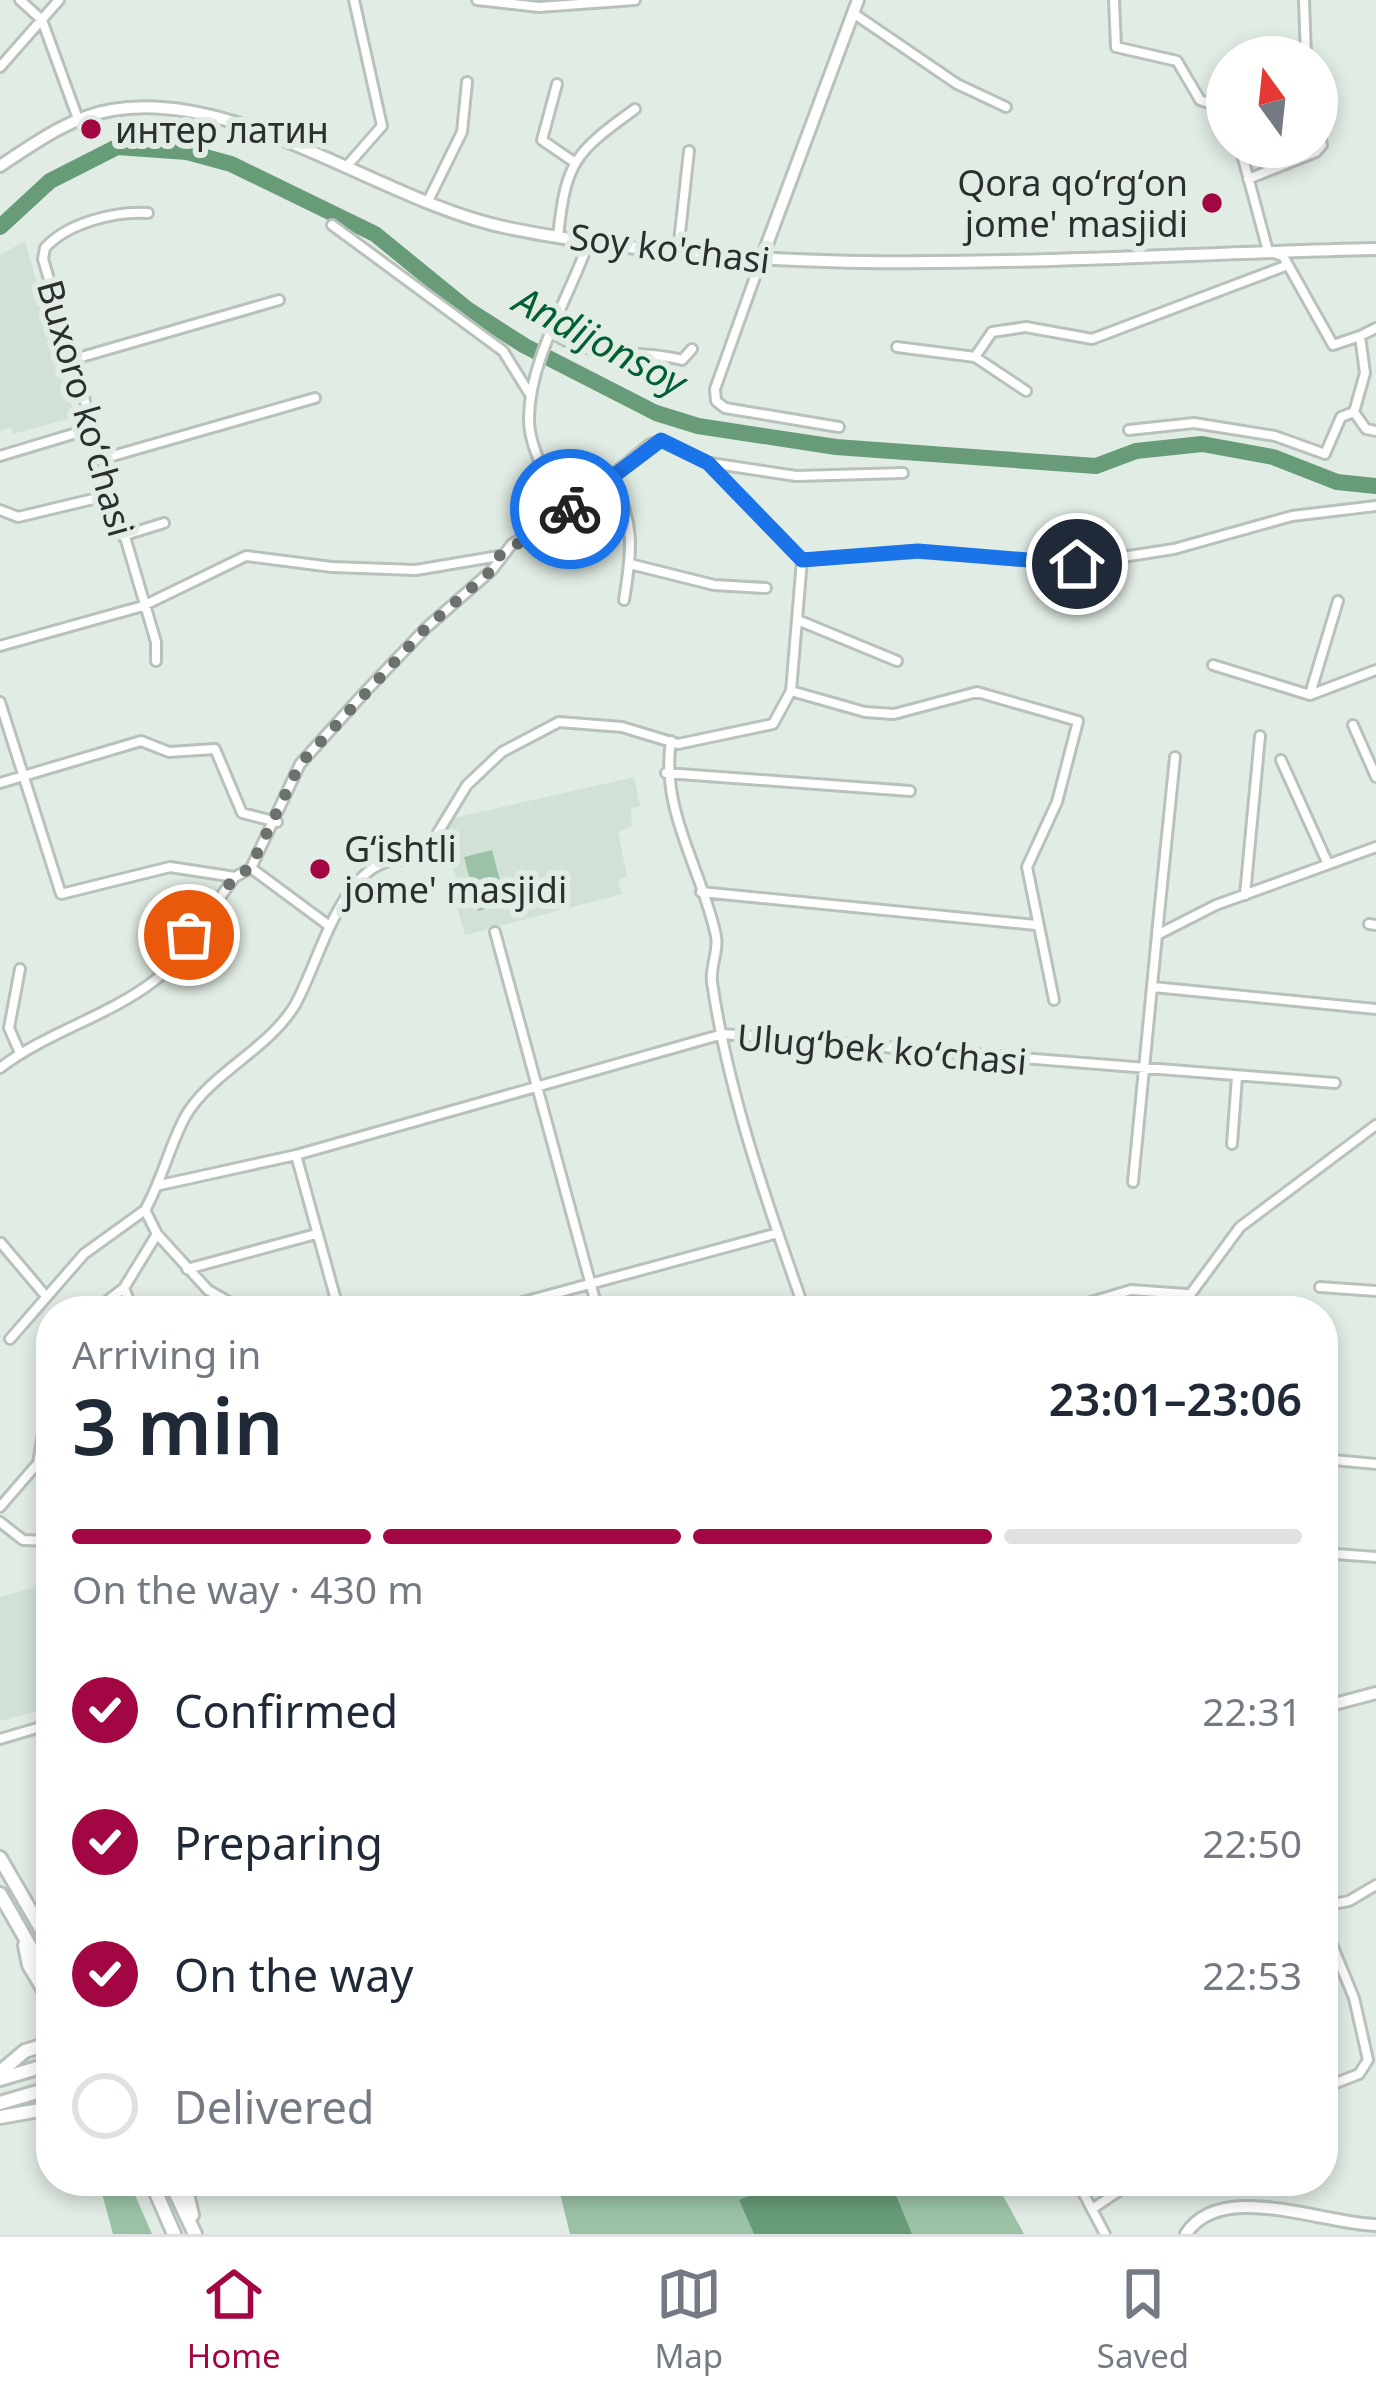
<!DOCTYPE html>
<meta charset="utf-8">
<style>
body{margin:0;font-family:"Noto Sans",sans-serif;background:#f6f6f7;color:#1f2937;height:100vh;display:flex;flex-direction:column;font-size:45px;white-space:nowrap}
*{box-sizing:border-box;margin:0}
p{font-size:39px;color:#747a83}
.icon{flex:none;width:66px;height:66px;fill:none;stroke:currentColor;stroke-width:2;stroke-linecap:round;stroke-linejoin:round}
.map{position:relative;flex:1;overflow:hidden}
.drawer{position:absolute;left:36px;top:1296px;width:1302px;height:900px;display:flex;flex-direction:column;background:#fff;border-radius:48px;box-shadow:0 6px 18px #0003}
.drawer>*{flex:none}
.needle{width:78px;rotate:345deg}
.controls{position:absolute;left:1206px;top:36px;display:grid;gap:24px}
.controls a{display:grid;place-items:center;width:132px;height:132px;border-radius:50%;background:#fff;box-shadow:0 6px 18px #0003;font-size:60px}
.pin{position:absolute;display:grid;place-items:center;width:102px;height:102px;color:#fff;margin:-51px;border:6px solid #fff;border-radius:50%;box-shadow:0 3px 12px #0007}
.courier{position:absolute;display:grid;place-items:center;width:120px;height:120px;margin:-60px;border:9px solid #1a73e8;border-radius:50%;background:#fff;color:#222;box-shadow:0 3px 15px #0007}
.head em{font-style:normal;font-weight:600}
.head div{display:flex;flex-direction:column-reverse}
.head{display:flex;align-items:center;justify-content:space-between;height:204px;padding:0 36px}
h1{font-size:78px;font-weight:600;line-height:90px}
.bar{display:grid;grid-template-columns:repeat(4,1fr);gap:18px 12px;align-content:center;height:144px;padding:0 36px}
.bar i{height:15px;border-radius:9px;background:#e0e1e3}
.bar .active{background:#a20643}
.bar p{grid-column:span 4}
ol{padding:0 36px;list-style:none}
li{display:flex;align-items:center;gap:36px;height:132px}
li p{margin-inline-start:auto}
li .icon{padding:12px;border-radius:50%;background:#a20643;color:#fff;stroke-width:4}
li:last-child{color:#747a83}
li i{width:66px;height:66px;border:6px solid #e0e1e3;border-radius:50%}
.tab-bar{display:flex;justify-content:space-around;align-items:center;height:168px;border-top:3px solid #e0e1e3;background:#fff;font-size:33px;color:#747a83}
.tab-bar a{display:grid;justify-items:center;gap:6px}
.tab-bar .active{color:#a20643}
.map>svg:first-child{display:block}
.built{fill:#d1e1d5}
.green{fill:#9bc2a6}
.water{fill:#689c78}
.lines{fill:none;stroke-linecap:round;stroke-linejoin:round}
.river{stroke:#689c78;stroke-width:16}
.street-casing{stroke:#b8c2bb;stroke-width:14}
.secondary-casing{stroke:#b8c2bb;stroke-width:16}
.primary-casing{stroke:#b8c2bb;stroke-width:18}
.street{stroke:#fff;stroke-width:8}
.secondary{stroke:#fff;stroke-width:10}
.primary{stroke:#fff;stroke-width:12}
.done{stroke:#6b726d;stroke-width:12;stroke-dasharray:0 21.6}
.route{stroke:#1a73e8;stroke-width:15}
.poi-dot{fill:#a20643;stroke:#e1ece4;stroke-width:4.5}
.labels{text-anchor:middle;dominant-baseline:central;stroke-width:12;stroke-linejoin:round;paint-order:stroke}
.poi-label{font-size:36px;fill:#2c302d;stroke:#e1ece4;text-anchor:start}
.street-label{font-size:36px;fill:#2c302d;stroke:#e1ece4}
.water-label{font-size:39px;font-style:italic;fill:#015f32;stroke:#e1ece4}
</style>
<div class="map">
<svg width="1376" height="2234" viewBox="0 0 1376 2234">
<rect width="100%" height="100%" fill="#e1ece4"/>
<!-- built -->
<path class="built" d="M 25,241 L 75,417 L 13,434 L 11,428 L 0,431 L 0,255 Z
M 634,777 L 640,806 L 631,809 L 632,826 L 618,832 L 627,876 L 618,881 L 622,894 L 465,935 L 456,904 L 465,894 L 438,839 L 450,819 Z
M 51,1583 L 51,1707 L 0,1721 L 0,1597 Z"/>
<!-- green -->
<path class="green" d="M 492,850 L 506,903 L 478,911 L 464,857 Z
M 129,2181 L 152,2234 L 113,2234 L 100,2186 Z
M 557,2181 L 995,2181 L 1024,2234 L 570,2234 Z"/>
<!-- water -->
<path class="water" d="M 785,2181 L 890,2181 L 912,2234 L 754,2234 L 739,2200 Z"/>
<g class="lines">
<!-- river -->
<path class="river" d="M 0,227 L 50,181 L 117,147 L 187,152 L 231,164 L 375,234 L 467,309 L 525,346 L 656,413 L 698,426 L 836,447 L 1096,466 L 1136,451 L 1202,444 L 1273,457 L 1337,482 L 1376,486"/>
<!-- street casing -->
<g class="street-casing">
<path id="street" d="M 20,0 L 42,20 L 78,119
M 477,0 L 539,7 L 635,0
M 1114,0 L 1116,47 L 1177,61 L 1200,100 L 1227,109
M 1304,0 L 1306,57
M 853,13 L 957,84 L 1006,107
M 0,67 L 59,0
M 557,84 L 542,140 L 574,162
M 1240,147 L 1268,251 L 1283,256 L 1333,345 L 1360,336 L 1365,373 L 1354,412 L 1366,429 L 1376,431
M 346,167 L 382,126 L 354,0
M 1248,179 L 1316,152 L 1322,145 L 1317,123
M 427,203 L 462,132 L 467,82
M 148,213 C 115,211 67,223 45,248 L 43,259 L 156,642 L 156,661
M 332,225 L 503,351 L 531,396
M 558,236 C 566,162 574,153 635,109
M 678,251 L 689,151
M 760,263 L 715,389 L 716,401 L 725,408 L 839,427
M 553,333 C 591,361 638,348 682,360 L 692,349
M 1360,336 L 1376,328
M 897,347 L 975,357 L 992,332 L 1026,327 L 1092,339 L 1288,265
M 975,357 L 1026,391
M 71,360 L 279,300
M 1129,430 L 1194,423 L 1275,436 L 1325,454 L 1341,417 L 1354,412
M 0,456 L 93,428
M 102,459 L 315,398
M 710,463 L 796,476 L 903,473
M 610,477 C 636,520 632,552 624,600
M 0,510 L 18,517 L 110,495
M 565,513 C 552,484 528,450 529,417 C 530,358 570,296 589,241
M 122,536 L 164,523
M 802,560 L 918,552 L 1077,564 L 1174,549 L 1292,516 L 1376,506
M 630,564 L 714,585 L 766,588
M 800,621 L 897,661
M 0,646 L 143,606 L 246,556 L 332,567 L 416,570 L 499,556
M 1213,665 L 1310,695 L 1376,670
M 791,691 L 865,712 L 894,714 L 977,692 L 1078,721 L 1057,802 L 1027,867 L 1054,1000
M 1310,694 L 1338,601
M 0,702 L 61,894 L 170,867 L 235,877
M 1353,725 L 1376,777
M 671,741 C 660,811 702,869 716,936 C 719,951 710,966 712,982 C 728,1093 768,1206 805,1311
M 1281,760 L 1328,864
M 666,773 L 910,791
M 0,783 L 141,741 L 169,752 L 215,749 L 242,813 L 277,822
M 251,868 L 328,925
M 701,892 L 1036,925
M 1245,895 L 1260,736
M 1369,924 L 1376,925
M 495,932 L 598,1311
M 1157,934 L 1175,757
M 1153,987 L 1376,1009
M 20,1053 L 9,1028 L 20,969
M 0,1068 C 47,1032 107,1017 154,981 C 183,959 211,907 235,877 L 251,868 L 300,764 L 364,693 L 426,628 L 492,570 L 512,544 L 565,513 L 650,444 L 661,440 L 708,463 L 802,560
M 1232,1144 L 1237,1077
M 296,1155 L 339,1311
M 1133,1182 L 1157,935 L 1216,905 L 1376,847
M 160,1185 L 296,1155 L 723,1034 L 1335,1083
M 157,1234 L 208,1290 L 245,1311
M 1,1243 L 45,1295
M 187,1269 L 316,1234
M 1320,1287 L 1376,1291
M 124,1288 L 133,1311
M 94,1311 L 124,1288 L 157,1234 L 145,1210 C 162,1180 169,1147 185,1117 C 210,1073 268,1050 295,1005 C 320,961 343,856 403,860 L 434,839 L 467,785 L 502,752 L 559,722 L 622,727 L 678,744 L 773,724 L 791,691 L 802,560
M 490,1311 L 778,1233
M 1061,1311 L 1131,1290 L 1186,1294
M 1178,1311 L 1240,1227 L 1376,1125
M 10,1339 L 84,1254 L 145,1210
M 1323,1459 L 1376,1464
M 0,1507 L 38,1463 L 51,1386
M 0,1522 L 23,1540 L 51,1541
M 1323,1553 L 1376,1557
M 0,1739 L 51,1724
M 1323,1906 L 1349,1901 L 1376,1885
M 1323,1923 L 1354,1998 L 1368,2060 L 1359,2074 L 1323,2088
M 1077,2181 L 1105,2234
M 1092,2209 L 1134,2181"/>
</g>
<!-- secondary casing -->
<g class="secondary-casing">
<path id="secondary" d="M 0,166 C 35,143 70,117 112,110 C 239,88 384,203 508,228 C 788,285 1091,255 1376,249
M 760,263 L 858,0
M 1323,1707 L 1376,1693
M 1186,2234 C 1220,2180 1320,2223 1376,2225"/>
</g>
<!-- primary casing -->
<g class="primary-casing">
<path id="primary" d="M 0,1858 L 51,1946
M 0,1894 L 51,1983
M 25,1945 L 29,1965 L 51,2002
M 0,2072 L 25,2051 L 51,2043
M 0,2079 L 51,2064
M 0,2103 L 51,2088
M 0,2117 L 51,2108
M 151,2181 L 174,2234
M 170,2181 L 195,2234
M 184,2181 L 192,2215"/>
</g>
<!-- street -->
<use href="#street" class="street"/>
<!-- secondary -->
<use href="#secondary" class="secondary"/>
<!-- primary -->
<use href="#primary" class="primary"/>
</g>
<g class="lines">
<!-- done -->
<path class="done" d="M 189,935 L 235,877 L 250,868 L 300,764 L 426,628 L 492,570 L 499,556 L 570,509"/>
<!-- route -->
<path class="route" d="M 570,509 L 661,440 L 708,463 L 802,560 L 918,551 L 1077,564"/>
</g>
<!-- markers -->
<g class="poi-dot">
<circle cx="91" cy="129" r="12"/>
<circle cx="1212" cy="203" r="12"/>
<circle cx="320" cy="869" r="12"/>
</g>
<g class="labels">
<!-- poi labels -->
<g class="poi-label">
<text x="115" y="129">интер латин</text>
<text x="1188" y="182" text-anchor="end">Qora qoʻrgʻon<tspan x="1188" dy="41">jome' masjidi</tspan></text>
<text x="344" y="848">Gʻishtli<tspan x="344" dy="41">jome' masjidi</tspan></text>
</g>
<!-- street labels -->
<g class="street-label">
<text transform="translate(670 248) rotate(7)">Soy ko'chasi</text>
<text transform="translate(86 408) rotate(74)">Buxoro koʻchasi</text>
<text transform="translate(882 1049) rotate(5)">Ulugʻbek koʻchasi</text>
</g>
<!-- water labels -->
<g class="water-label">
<text transform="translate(601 340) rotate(28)">Andijonsoy</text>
</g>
</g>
</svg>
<div class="controls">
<a><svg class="needle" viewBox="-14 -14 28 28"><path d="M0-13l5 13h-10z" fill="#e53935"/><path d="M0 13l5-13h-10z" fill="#747a83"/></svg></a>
</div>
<div class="pin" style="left:189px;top:935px;background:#ea580c"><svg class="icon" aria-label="bag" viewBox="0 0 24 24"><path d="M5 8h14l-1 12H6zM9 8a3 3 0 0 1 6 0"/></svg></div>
<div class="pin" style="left:1077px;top:564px;background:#1f2937"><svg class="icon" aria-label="home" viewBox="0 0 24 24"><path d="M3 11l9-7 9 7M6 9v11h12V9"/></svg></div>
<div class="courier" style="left:570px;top:509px"><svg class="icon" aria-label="bike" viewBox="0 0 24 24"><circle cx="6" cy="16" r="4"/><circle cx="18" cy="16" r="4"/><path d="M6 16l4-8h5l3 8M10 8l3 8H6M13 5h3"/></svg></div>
<section class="drawer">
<div class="head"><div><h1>3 min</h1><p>Arriving in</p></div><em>23:01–23:06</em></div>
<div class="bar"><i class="active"></i><i class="active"></i><i class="active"></i><i></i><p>On the way · 430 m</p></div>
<ol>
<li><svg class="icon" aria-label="check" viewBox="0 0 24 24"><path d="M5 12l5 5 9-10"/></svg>Confirmed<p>22:31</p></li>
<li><svg class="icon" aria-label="check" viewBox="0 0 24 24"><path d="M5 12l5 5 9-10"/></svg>Preparing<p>22:50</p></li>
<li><svg class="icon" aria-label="check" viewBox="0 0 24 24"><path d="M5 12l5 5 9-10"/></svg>On the way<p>22:53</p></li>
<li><i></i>Delivered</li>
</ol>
</section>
</div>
<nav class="tab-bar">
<a class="active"><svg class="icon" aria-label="home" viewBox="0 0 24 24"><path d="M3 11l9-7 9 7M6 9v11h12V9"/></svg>Home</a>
<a><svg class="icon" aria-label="map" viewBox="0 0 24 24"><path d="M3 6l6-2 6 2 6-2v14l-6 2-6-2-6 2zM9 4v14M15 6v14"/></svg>Map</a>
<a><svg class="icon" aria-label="saved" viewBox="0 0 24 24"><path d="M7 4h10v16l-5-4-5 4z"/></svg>Saved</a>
</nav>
